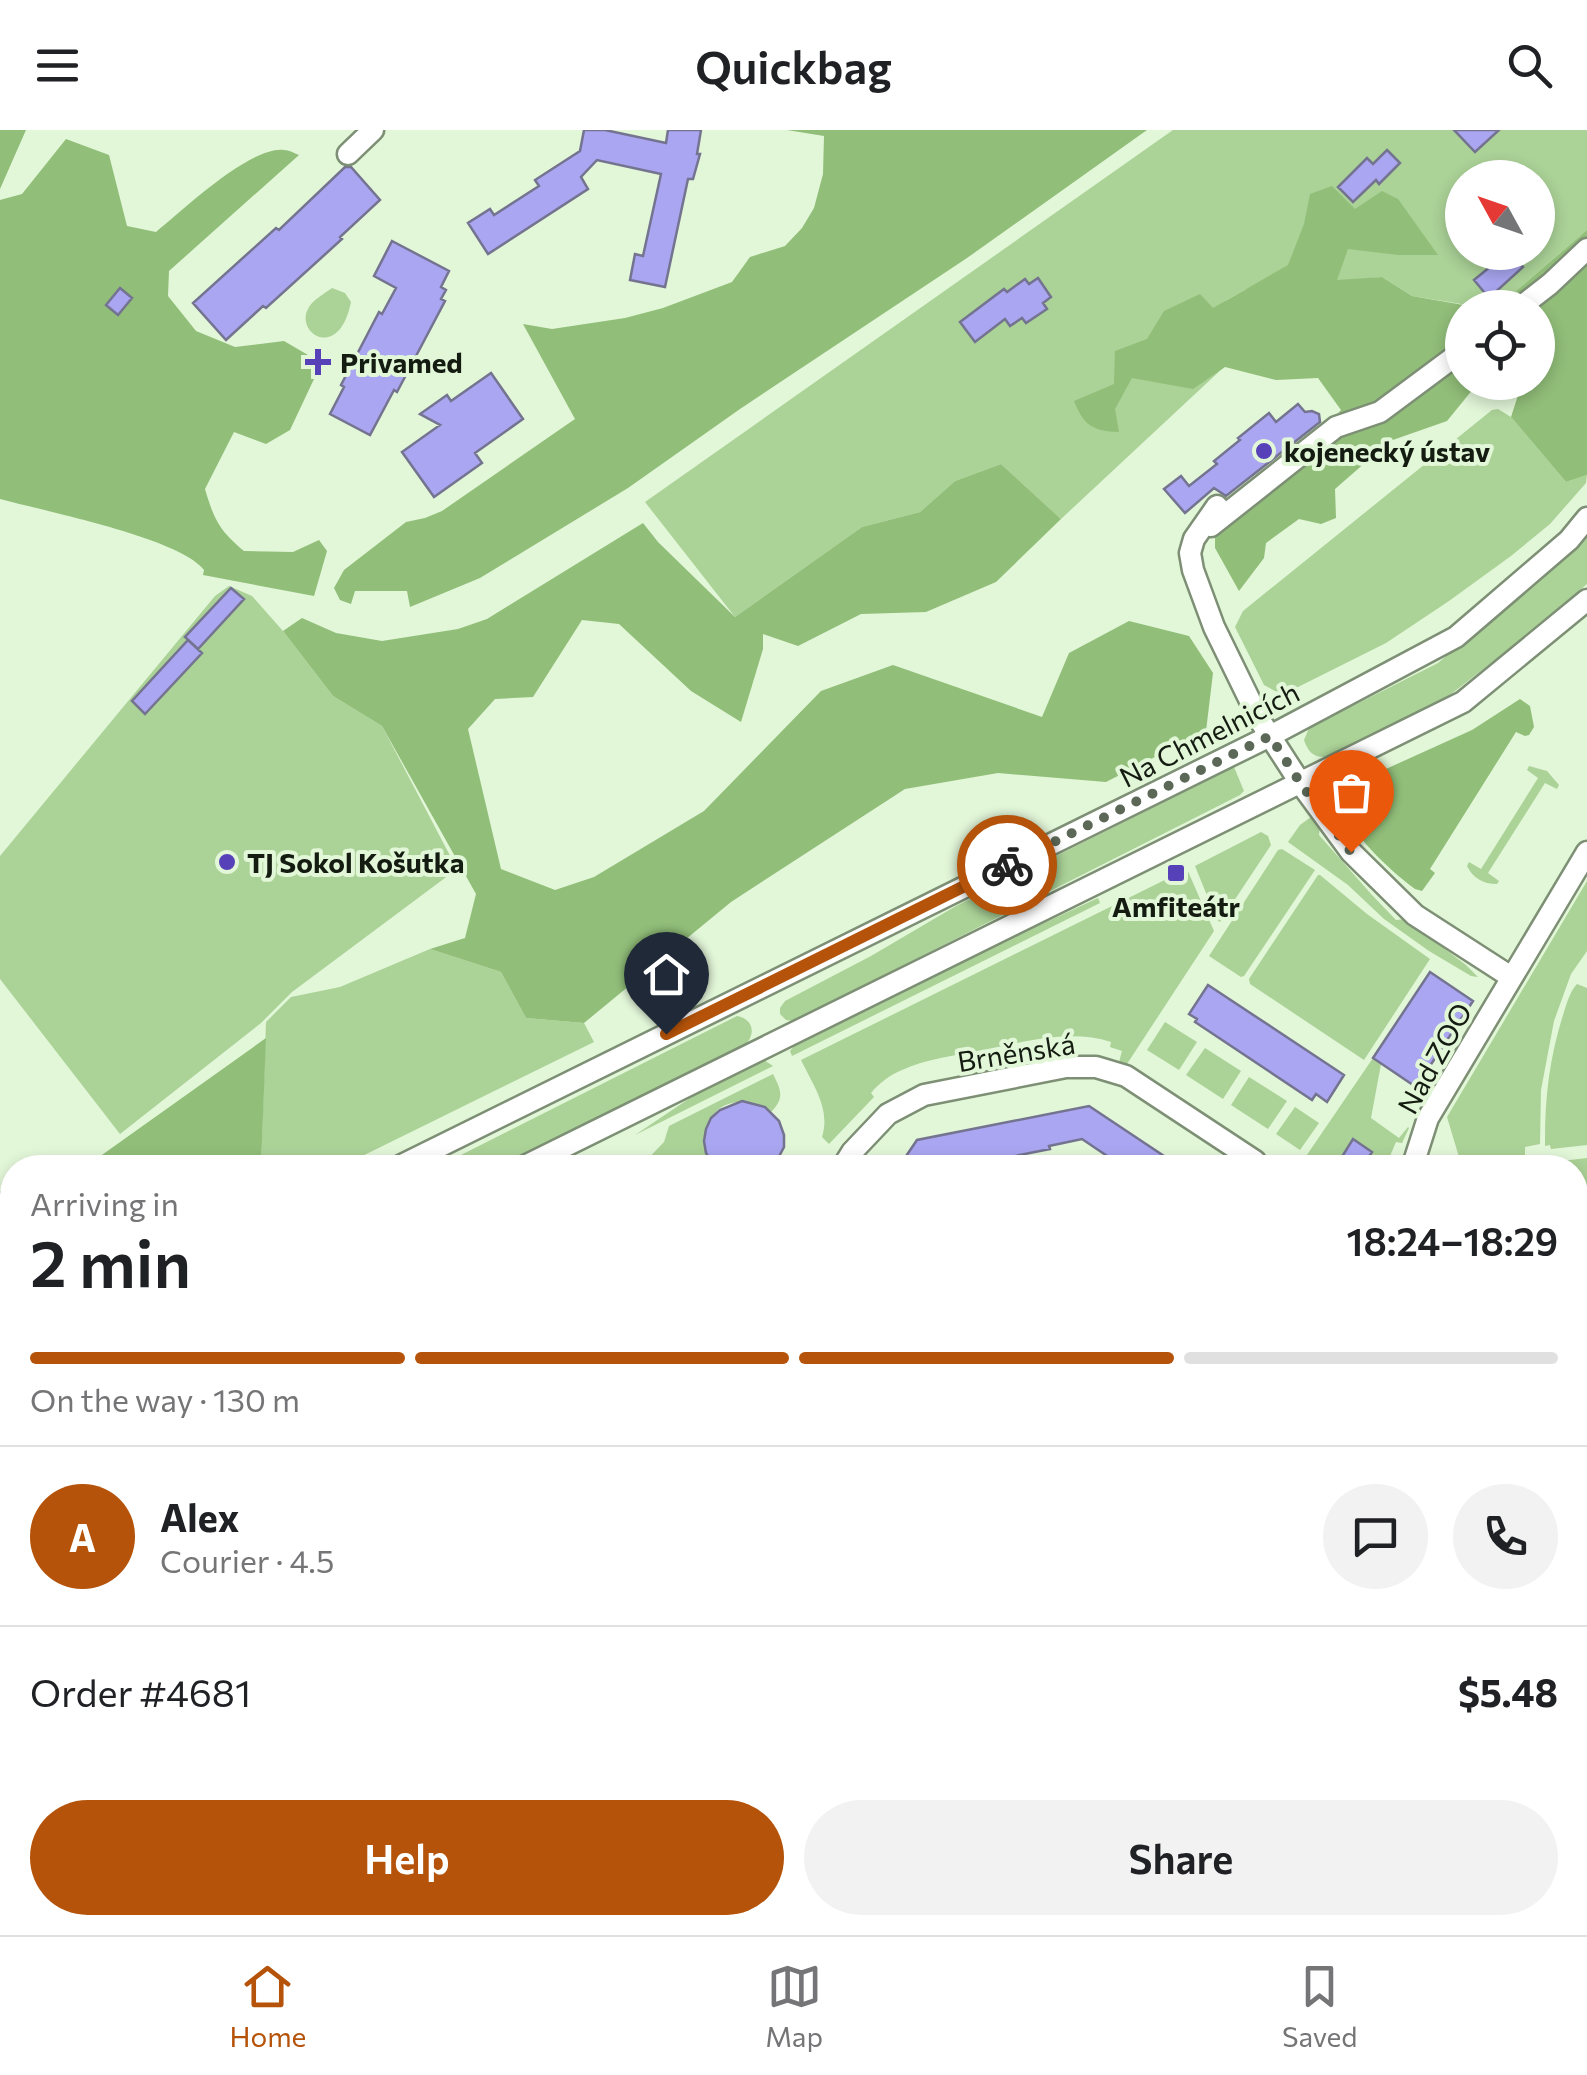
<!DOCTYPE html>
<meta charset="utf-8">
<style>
body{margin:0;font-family:Commissioner,sans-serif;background:#f2f2f2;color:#202124;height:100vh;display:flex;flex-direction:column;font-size:38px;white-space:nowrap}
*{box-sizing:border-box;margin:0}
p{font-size:32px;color:#757577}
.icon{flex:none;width:55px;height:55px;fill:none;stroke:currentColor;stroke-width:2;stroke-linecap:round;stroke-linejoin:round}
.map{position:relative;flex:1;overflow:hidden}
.drawer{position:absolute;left:0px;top:1025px;width:1588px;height:780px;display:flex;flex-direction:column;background:#fff;border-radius:40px 40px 0 0;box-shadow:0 5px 15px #0003}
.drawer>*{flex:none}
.needle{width:65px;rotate:310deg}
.fabs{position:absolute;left:1445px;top:30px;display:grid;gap:20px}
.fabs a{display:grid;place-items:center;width:110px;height:110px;border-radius:50%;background:#fff;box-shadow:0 5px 15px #0003;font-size:50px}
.pin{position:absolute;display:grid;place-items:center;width:85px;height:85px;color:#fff;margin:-102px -42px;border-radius:50% 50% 50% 0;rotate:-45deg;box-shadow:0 0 10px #0007}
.pin .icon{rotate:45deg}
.courier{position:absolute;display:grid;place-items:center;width:100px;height:100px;margin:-50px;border:8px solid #b45309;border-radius:50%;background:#fff;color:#222;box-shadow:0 2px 12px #0007}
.overview em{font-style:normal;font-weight:600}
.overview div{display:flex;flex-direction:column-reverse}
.overview{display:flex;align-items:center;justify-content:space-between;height:170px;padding:0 30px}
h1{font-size:65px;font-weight:600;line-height:75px}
.bar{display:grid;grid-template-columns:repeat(4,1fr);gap:15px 10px;align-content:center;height:120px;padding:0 30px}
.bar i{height:12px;border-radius:8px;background:#e0e0e0}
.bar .selected{background:#b45309}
.bar p{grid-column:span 4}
.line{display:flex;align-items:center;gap:25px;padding:0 30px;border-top:2px solid #e0e0e0}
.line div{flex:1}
.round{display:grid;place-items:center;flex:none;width:105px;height:105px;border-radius:52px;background:#f2f2f2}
.action{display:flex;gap:20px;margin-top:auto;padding:20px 30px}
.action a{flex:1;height:115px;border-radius:60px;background:#b45309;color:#fff;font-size:40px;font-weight:600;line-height:115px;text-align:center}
.action a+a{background:#f2f2f2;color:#202124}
header{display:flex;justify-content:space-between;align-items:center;height:130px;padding:0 30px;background:#fff;font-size:45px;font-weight:600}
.dock{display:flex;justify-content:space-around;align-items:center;height:140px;border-top:2px solid #e0e0e0;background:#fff;font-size:28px;color:#757577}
.dock a{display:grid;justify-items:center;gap:5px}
.dock .selected{color:#b45309}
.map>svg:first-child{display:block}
.green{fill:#abd297;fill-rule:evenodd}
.forest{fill:#91be79}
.building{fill:#aaa6f1;stroke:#747390;stroke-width:2.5}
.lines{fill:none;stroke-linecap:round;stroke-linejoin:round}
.minor-casing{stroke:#7d8f74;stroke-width:25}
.minor{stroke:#fff;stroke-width:20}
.done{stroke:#5c6857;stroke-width:10;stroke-dasharray:0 18}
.route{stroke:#b45309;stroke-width:12}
.poi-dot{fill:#5641b8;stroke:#e2f6d8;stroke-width:4}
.labels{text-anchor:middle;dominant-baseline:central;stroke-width:8;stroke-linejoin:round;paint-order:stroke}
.poi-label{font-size:28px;font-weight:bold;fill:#141b11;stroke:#e2f6d8;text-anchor:start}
.street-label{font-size:28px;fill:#141b11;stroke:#e2f6d8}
</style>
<header><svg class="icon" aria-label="menu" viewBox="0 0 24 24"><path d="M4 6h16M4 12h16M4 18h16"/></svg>Quickbag<svg class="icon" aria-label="search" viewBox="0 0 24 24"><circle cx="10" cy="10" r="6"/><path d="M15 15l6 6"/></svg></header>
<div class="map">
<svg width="1587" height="1805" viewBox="0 0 1587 1805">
<rect width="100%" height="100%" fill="#e2f6d8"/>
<!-- green -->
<path class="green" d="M 1173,0 L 1587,0 L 1587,100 L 1508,168 L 1480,177 L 1412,166 L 1382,147 L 1246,159 L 1225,171 L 1224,237 L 1061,389 L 1001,334 L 955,351 L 920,382 L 862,397 L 735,487 L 645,372 ZM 1462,48 L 1538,48 L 1538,122 L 1462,122 Z
M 332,158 L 345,163 L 351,172 C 339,232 295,203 308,179 C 312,170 324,164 332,158 Z
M 1498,279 L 1511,287 L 1566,352 L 1587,345 L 1586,353 L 1550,394 L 1511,426 L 1449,471 L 1386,513 L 1286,563 L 1275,561 L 1264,555 L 1235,497 L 1243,481 L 1492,280 Z
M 1587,406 L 1587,454 L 1526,506 L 1442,571 L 1325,627 C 1312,627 1308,621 1304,610 L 1309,598 L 1438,533 Z
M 229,456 L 252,466 L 283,501 L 333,566 L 382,596 L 457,739 L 292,862 L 261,893 L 120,1004 L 0,849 L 0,726 L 215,466 Z
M 1529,636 L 1547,641 L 1559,655 L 1557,659 L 1545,653 L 1488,743 L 1499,751 L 1497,754 C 1483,754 1473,748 1467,736 L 1469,732 L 1481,739 L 1538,648 L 1527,640 Z
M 1234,637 L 1244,661 L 1240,665 L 793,891 L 786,890 L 780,884 L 780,878 L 785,871 L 871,826 L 956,776 Z
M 1311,687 L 1320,696 L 1319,705 L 1372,765 L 1396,790 L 1405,789 L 1466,835 L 1478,847 L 1471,846 L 1429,821 L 1384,789 L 1348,755 L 1288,712 L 1300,695 Z
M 1261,702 L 1268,706 L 1271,715 L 1220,792 L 1217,790 L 1195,736 Z
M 1282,719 L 1315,740 L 1244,846 L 1241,847 L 1209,826 L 1278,720 Z
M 1187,739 L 1214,801 L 1125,937 L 1118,936 L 1122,921 L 1110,917 L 1111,912 C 1069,898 1020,913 978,921 C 953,926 926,929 902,940 C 890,945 879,953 871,963 L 874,967 L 829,1014 L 822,1007 C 831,979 813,955 801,930 Z
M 1318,745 L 1320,745 L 1367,784 L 1430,829 L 1364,930 L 1250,854 L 1249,849 Z
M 1587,751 L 1587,821 L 1571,844 L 1554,891 L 1541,960 L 1540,1014 L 1525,1017 L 1525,1037 L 1462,1037 L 1447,987 Z
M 1098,768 L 1100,773 L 792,926 L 790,921 L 795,915 L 986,820 Z
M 430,819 L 501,842 L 526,888 L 584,893 L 594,912 L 340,1037 L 261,1038 L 266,892 L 291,867 L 340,857 Z
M 1577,854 L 1587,858 L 1587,1015 L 1551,1019 L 1550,1015 L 1545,1016 L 1545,1010 C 1545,965 1550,925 1564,882 C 1567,872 1571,860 1577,854 Z
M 737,886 C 753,889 756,903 746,914 L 498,1037 L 453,1037 L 451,1030 Z
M 1165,892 L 1197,912 L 1179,940 L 1147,920 Z
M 1205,918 L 1241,941 L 1223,969 L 1186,945 Z
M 1373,928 L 1381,934 L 1371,988 L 1399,1008 L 1408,997 L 1409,998 L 1402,1013 L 1396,1012 L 1390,1026 L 1395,1030 L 1392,1037 L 1380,1037 L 1370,1032 L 1366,1037 L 1298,1038 Z
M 764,930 L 773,936 L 635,1005 L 696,964 Z
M 773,944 C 781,960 785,968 771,982 C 755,969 722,966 711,989 C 707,998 708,1013 706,1023 L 715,1037 L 639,1038 L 664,1012 L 669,996 Z
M 1249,947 L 1287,971 L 1268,999 L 1231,975 Z
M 1295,977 L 1319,993 L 1300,1020 L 1276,1004 Z
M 1587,1028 L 1587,1146 L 1575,1127 L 1575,1038 L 1548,1037 L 1553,1036 L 1553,1032 Z
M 1575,1208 L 1587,1208 L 1587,1805 L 1184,1805 L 1189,1792 L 1575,1792 Z
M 12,1341 L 12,1462 L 0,1470 L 0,1350 Z
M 12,1614 L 12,1689 L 0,1707 L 0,1633 Z
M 94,1793 L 157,1793 L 176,1805 L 96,1805 L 89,1800 Z
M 989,1793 L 989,1792 L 1139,1793 L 1135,1805 L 980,1805 Z"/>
<!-- forest -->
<path class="forest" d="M 0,0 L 26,0 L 0,59 Z
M 787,0 L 1147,0 L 967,128 L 740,279 L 628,358 L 480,448 L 410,477 L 407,461 L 355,461 L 351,474 L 340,470 L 334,458 L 344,440 L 406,392 L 425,388 L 442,381 L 575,289 L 523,194 L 552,199 L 625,188 L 663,178 L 732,152 L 750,127 L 785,116 L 802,98 L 814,78 L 823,44 L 824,6 Z
M 66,9 L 109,25 L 127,96 L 156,102 C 182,81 250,16 284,20 C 289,20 294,23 299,25 L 169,141 L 168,166 L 196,201 L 235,217 L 284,211 L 308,225 L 314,249 L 290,300 L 266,314 L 234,302 L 205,359 C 214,390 220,401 244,421 L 293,422 L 319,410 L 327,421 L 314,466 L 203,445 L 204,440 C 180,408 44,381 0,369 L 0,70 L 22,64 Z
M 1332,56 L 1355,79 L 1382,61 L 1398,69 L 1438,125 L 1398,125 L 1348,119 L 1337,150 L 1382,147 L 1412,166 L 1475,177 L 1462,178 L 1462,252 L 1478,253 L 1447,291 L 1390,311 L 1335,359 L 1336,388 L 1321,394 L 1299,389 L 1266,413 L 1264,428 L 1239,461 L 1215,418 L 1215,388 L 1297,328 L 1341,280 L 1318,248 L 1276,250 L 1225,237 L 1193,259 L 1132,248 L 1115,279 L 1119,302 C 1093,301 1084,296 1074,271 L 1114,254 L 1115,221 L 1147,209 L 1164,181 L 1200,164 L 1213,178 L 1288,135 L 1304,94 L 1310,64 Z
M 1587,100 L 1587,345 L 1566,352 L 1511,287 L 1522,253 L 1538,252 L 1538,178 L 1480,178 L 1508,168 Z
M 1001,334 L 1061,389 L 996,452 L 926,482 L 861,484 L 798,516 L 763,504 L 763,519 L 741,592 L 691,561 L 619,494 L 582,490 L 533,567 L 495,569 L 468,599 L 501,739 L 555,760 L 594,747 L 704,681 L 821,561 L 893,535 L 1042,587 L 1069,523 L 1129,491 L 1189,506 L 1213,543 L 1206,601 L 1106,652 L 998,643 L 905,659 L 731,772 L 584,893 L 526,888 L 501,842 L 430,819 L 465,808 L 476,764 L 382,596 L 333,566 L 283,501 L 302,488 L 336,503 L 382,511 L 458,499 L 487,489 L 643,393 L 658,412 L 735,487 L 862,397 L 920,382 L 955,351 Z
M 1520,569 L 1530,576 L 1534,597 L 1529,605 L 1525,606 L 1516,602 L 1430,739 L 1435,743 L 1422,761 L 1415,759 C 1387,738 1358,710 1341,678 L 1344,666 L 1355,653 L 1472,600 Z
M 266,908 L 261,1037 L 85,1037 Z
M 0,1061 L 12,1061 L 12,1219 L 0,1227 Z
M 1575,1147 L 1587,1147 L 1587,1361 L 1583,1402 L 1575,1422 Z
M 1575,1447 L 1587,1450 L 1587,1772 L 1575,1778 Z
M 1449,1793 L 1533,1793 L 1512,1805 L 1490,1805 Z"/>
<!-- building -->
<path class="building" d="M 584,0 L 605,0 L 666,13 L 668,0 L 701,0 L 697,24 L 700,24 L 693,49 L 688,49 L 665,157 L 630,150 L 635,124 L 643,126 L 661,44 L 597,30 L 581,47 L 588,59 L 488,124 L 468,93 L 490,79 L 494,85 L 539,56 L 535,50 L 580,21 Z
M 1454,0 L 1499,0 L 1475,22 Z
M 1387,20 L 1400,33 L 1379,54 L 1376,50 L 1353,72 L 1338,57 L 1367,28 L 1373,34 Z
M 345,37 L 351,37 L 380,70 L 340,107 L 342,109 L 266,178 L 263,176 L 226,210 L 193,173 L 276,98 L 279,100 Z
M 392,111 L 449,141 L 441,157 L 446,160 L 441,169 L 445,171 L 397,262 L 394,260 L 370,305 L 330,284 L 344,257 L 341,255 L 379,182 L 382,184 L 396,158 L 374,146 Z
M 1509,123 L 1523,137 L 1489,168 L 1474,150 L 1496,132 L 1498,134 Z
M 1038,148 L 1051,167 L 1043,173 L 1047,179 L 1026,193 L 1022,188 L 1010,196 L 1005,189 L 975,212 L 960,192 L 1004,159 L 1007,162 L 1025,149 L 1029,154 Z
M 120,158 L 132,168 L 118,185 L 106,175 Z
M 491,243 L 523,289 L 475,323 L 482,333 L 434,367 L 402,322 L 440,295 L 420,284 L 447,265 L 451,271 Z
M 1298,274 L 1305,282 L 1312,281 L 1319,284 L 1320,292 L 1226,366 L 1214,358 L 1185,383 L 1164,359 L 1181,346 L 1189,356 L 1217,334 L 1214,331 L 1240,310 L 1238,308 L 1269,283 L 1276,292 Z
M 231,458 L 244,469 L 198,519 L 185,507 Z
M 188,510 L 202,523 L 145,584 L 132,571 Z
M 1430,842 L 1473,871 L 1416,957 L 1373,928 Z
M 1208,855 L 1344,945 L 1327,972 L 1316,964 L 1312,970 L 1195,892 L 1197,889 L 1189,884 Z
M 742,971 L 765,977 L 779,991 L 784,1005 L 784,1017 L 773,1038 L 715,1038 L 706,1023 L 704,1011 L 706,999 L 711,988 L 720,980 Z
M 1089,976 L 1182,1038 L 1125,1038 L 1082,1009 L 1049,1016 L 1050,1019 L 965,1036 L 964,1033 L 941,1038 L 898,1038 L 917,1010 Z
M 1353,1009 L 1372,1022 L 1362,1038 L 1335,1038 Z"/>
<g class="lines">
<!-- minor casing -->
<g class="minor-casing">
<path id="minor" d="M 348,24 L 373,0
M 1519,178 L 1550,154 L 1587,119
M 1217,376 L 1194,409 L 1190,423 L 1193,440 L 1214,497 L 1259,589 L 1301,654 L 1351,722 L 1415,785 L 1511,847
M 1211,396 L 1336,297 L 1380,282 L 1462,221
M 396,1038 L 1270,606 L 1456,507 L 1569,410 L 1587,388
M 521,1038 L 1463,572 L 1587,470
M 842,1038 L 852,1022 L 888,984 L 924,965 L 1066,937 L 1096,937 L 1126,946 L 1255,1031 L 1251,1038
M 1412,1038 L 1428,988 L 1587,722
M 0,1253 L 12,1245
M 0,1313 L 12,1304
M 0,1481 L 12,1474
M 602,1792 L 646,1805
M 334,1805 L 343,1792
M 846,1805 L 855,1792
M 1147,1805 L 1150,1792"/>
</g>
<!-- minor -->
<use href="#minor" class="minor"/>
</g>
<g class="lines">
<!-- done -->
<path class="done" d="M 1007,735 L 1270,606 L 1301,654 L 1351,722"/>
<!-- route -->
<path class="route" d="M 666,904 L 1007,735"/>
</g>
<!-- markers -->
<g class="poi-dot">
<path d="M313 217h10v10h10v10h-10v10h-10v-10h-10v-10h10z"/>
<circle cx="1264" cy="321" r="10"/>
<circle cx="227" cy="732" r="10"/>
<rect x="1166" y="733" width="20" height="20" rx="5"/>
</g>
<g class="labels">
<!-- poi labels -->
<g class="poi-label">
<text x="340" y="232">Privamed</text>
<text x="1284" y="321">kojenecký ústav</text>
<text x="247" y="732">TJ Sokol Košutka</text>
<text x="1176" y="776" text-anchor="middle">Amfiteátr</text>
</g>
<!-- street labels -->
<g class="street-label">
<text transform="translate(1209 604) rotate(-27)">Na Chmelnicích</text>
<text transform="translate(1016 922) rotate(-9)">Brněnská</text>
<text transform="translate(1434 928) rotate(-61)">Nad ZOO</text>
</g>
</g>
</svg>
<div class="fabs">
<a><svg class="needle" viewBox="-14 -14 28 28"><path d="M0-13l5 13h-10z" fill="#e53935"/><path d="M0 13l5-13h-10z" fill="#757577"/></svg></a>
<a><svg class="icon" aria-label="locate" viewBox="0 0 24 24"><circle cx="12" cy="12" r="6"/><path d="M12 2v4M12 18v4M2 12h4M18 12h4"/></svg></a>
</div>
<div class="pin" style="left:1351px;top:722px;background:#ea580c"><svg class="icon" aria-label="bag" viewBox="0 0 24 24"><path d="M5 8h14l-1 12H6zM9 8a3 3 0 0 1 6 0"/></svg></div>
<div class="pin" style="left:666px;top:904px;background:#1f2937"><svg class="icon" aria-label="home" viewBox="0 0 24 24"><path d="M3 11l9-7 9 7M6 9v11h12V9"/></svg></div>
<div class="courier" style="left:1007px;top:735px"><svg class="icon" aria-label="bike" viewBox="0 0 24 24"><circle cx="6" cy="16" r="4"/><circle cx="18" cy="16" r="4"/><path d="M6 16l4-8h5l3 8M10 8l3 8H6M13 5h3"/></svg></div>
<section class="drawer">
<div class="overview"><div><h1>2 min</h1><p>Arriving in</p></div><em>18:24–18:29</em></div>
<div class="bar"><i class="selected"></i><i class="selected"></i><i class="selected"></i><i></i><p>On the way · 130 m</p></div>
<div class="line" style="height:180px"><b class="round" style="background:#b45309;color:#fff">A</b><div><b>Alex</b><p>Courier · 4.5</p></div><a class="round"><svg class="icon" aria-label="chat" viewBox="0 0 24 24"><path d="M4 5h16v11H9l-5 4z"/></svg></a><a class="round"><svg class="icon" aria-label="phone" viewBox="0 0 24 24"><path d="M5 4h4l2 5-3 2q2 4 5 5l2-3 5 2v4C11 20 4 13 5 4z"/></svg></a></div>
<div class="line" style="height:130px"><div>Order #4681</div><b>$5.48</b></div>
<div class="action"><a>Help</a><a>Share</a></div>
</section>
</div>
<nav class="dock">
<a class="selected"><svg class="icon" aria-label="home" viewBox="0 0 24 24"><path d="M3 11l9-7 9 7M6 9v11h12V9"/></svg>Home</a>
<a><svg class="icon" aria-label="map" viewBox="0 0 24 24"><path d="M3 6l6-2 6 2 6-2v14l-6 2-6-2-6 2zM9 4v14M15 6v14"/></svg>Map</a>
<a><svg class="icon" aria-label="saved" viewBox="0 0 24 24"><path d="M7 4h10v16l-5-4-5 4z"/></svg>Saved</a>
</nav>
